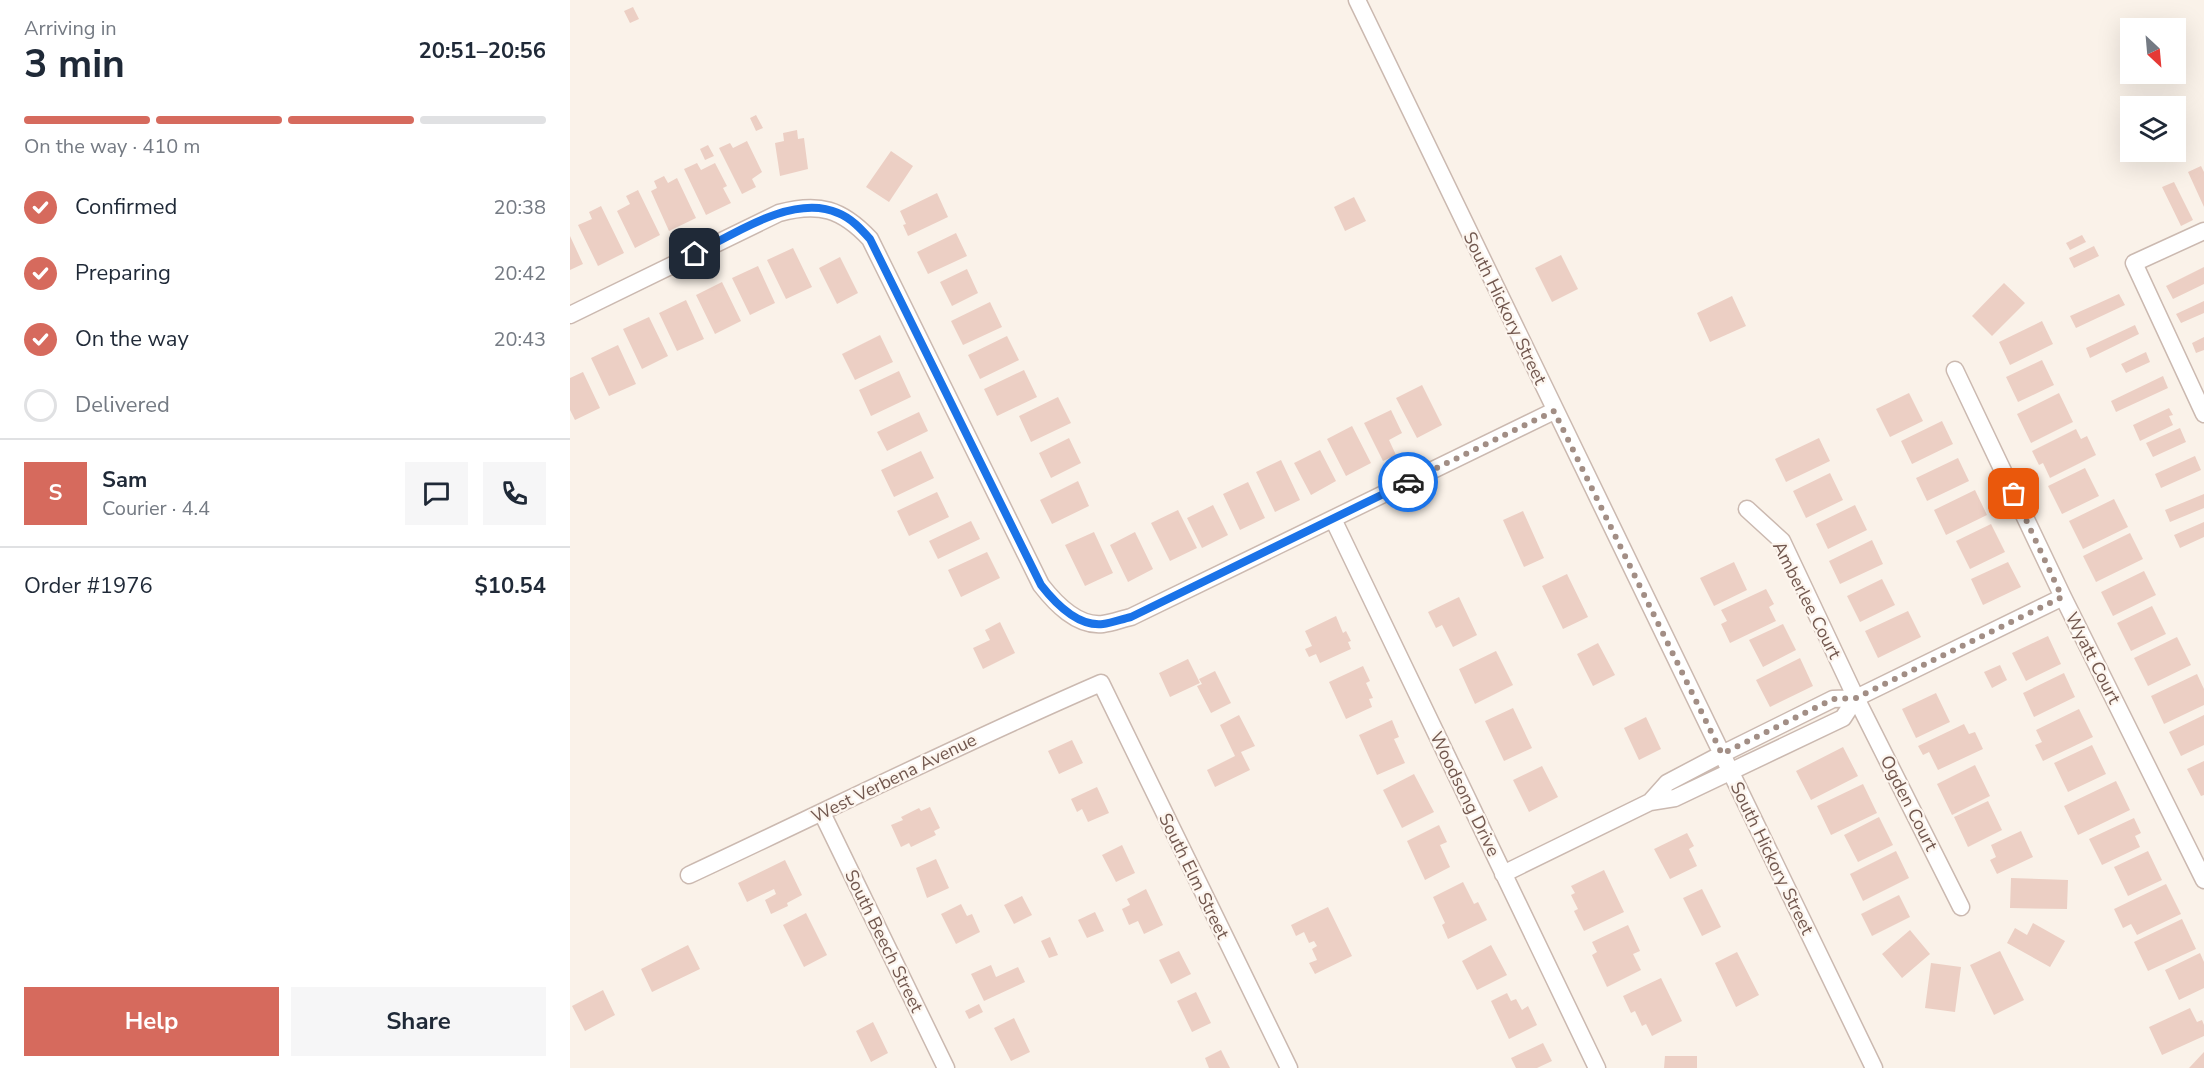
<!DOCTYPE html>
<meta charset="utf-8">
<style>
body{margin:0;font-family:"Nunito Sans",sans-serif;background:#f6f6f7;color:#1f2937;height:100vh;display:flex;flex-direction:column;font-size:22px;white-space:nowrap}
*{box-sizing:border-box;margin:0}
p{font-size:20px;color:#747a83}
.icon{flex:none;width:33px;height:33px;fill:none;stroke:currentColor;stroke-width:2;stroke-linecap:round;stroke-linejoin:round}
.map{position:relative;flex:1;overflow:hidden}
.sheet{display:flex;flex-direction:column;background:#fff;width:570px}
.sheet>*{flex:none}
.needle{width:39px;rotate:154deg}
.tools{position:absolute;left:1550px;top:18px;display:grid;gap:12px}
.tools a{display:grid;place-items:center;width:66px;height:66px;border-radius:0px;background:#fff;box-shadow:0 6px 24px #0002;font-size:30px}
.pin{position:absolute;display:grid;place-items:center;width:51px;height:51px;color:#fff;margin:-26px;border-radius:12px;box-shadow:0 3px 9px #0006}
.courier{position:absolute;display:grid;place-items:center;width:60px;height:60px;margin:-30px;border:4px solid #1a73e8;border-radius:50%;background:#fff;color:#222;box-shadow:0 2px 8px #0007}
.head em{font-style:normal;font-weight:700}
.head div{display:flex;flex-direction:column-reverse}
.head{display:flex;align-items:center;justify-content:space-between;height:102px;padding:0 24px}
h1{font-size:39px;font-weight:700;line-height:45px}
.bar{display:grid;grid-template-columns:repeat(4,1fr);gap:9px 6px;align-content:center;height:72px;padding:0 24px}
.bar i{height:8px;border-radius:4px;background:#e0e1e3}
.bar .active{background:#d66a5d}
.bar p{grid-column:span 4}
.line{display:flex;align-items:center;gap:15px;padding:0 24px;border-top:2px solid #e0e1e3}
.line div{flex:1}
.round{display:grid;place-items:center;flex:none;width:63px;height:63px;border-radius:0px;background:#f6f6f7}
ol{padding:0 24px;list-style:none}
li{display:flex;align-items:center;gap:18px;height:66px}
li p{margin-inline-start:auto}
li .icon{padding:6px;border-radius:50%;background:#d66a5d;color:#fff;stroke-width:4}
li:last-child{color:#747a83}
li i{width:33px;height:33px;border:3px solid #e0e1e3;border-radius:50%}
.cta{display:flex;gap:12px;margin-top:auto;padding:12px 24px}
.cta a{flex:1;height:69px;border-radius:0px;background:#d66a5d;color:#fff;font-size:24px;font-weight:700;line-height:69px;text-align:center}
.cta a+a{background:#f6f6f7;color:#1f2937}
main{display:flex;flex:1;min-height:0}
.map>svg:first-child{display:block}
.building{fill:#eccfc4}
.lines{fill:none;stroke-linecap:round;stroke-linejoin:round}
.minor-casing{stroke:#cbb9b0;stroke-width:19}
.minor{stroke:#fff;stroke-width:16}
.done{stroke:#a28e85;stroke-width:6;stroke-dasharray:0 10.8}
.route{stroke:#1a73e8;stroke-width:8}
.labels{text-anchor:middle;dominant-baseline:central;stroke-width:4.5;stroke-linejoin:round;paint-order:stroke}
.street-label{font-size:18px;fill:#72584f;stroke:#fdf6ef}
</style>
<main>
<section class="sheet">
<div class="head"><div><h1>3 min</h1><p>Arriving in</p></div><em>20:51–20:56</em></div>
<div class="bar"><i class="active"></i><i class="active"></i><i class="active"></i><i></i><p>On the way · 410 m</p></div>
<ol>
<li><svg class="icon" aria-label="check" viewBox="0 0 24 24"><path d="M5 12l5 5 9-10"/></svg>Confirmed<p>20:38</p></li>
<li><svg class="icon" aria-label="check" viewBox="0 0 24 24"><path d="M5 12l5 5 9-10"/></svg>Preparing<p>20:42</p></li>
<li><svg class="icon" aria-label="check" viewBox="0 0 24 24"><path d="M5 12l5 5 9-10"/></svg>On the way<p>20:43</p></li>
<li><i></i>Delivered</li>
</ol>
<div class="line" style="height:108px"><b class="round" style="background:#d66a5d;color:#fff">S</b><div><b>Sam</b><p>Courier · 4.4</p></div><a class="round"><svg class="icon" aria-label="chat" viewBox="0 0 24 24"><path d="M4 5h16v11H9l-5 4z"/></svg></a><a class="round"><svg class="icon" aria-label="phone" viewBox="0 0 24 24"><path d="M5 4h4l2 5-3 2q2 4 5 5l2-3 5 2v4C11 20 4 13 5 4z"/></svg></a></div>
<div class="line" style="height:78px"><div>Order #1976</div><b>$10.54</b></div>
<div class="cta"><a>Help</a><a>Share</a></div>
</section>
<div class="map">
<svg width="1634" height="1068" viewBox="0 0 1634 1068">
<rect width="100%" height="100%" fill="#faf2e9"/>
<!-- building -->
<path class="building" d="M 63,7 L 69,19 L 60,23 L 54,11 Z
M 186,115 L 193,128 L 186,131 L 180,118 Z
M 227,130 L 228,139 L 234,138 L 238,169 L 210,176 L 205,143 L 214,141 L 213,133 Z
M 177,141 L 192,172 L 182,179 L 186,187 L 172,194 L 149,148 L 160,143 L 163,148 Z
M 138,145 L 144,156 L 135,160 L 130,149 Z
M 321,151 L 343,166 L 319,202 L 296,187 Z
M 127,163 L 131,170 L 145,163 L 157,186 L 153,188 L 161,203 L 136,215 L 114,169 Z
M 1631,166 L 1634,172 L 1634,207 L 1618,172 Z
M 94,176 L 98,183 L 107,178 L 126,218 L 99,231 L 81,191 L 87,188 L 84,181 Z
M 1604,182 L 1623,220 L 1611,226 L 1592,187 Z
M 68,190 L 90,235 L 65,248 L 47,211 L 60,204 L 56,196 Z
M 367,193 L 378,217 L 338,236 L 333,225 L 336,224 L 330,211 Z
M 784,197 L 796,221 L 775,231 L 764,207 Z
M 31,206 L 54,253 L 28,266 L 8,225 L 22,219 L 19,212 Z
M 386,233 L 397,256 L 358,274 L 347,252 Z
M 1512,235 L 1516,242 L 1500,250 L 1496,243 Z
M 0,236 L 13,264 L 0,270 Z
M 1524,246 L 1529,256 L 1504,268 L 1499,258 Z
M 223,248 L 242,287 L 216,299 L 197,260 Z
M 991,255 L 1008,289 L 982,302 L 965,268 Z
M 270,257 L 288,293 L 267,304 L 249,268 Z
M 188,266 L 205,303 L 180,315 L 162,278 Z
M 1634,267 L 1634,284 L 1603,299 L 1596,286 Z
M 397,269 L 408,293 L 382,306 L 370,282 Z
M 152,282 L 171,321 L 145,334 L 126,295 Z
M 1434,283 L 1455,303 L 1422,336 L 1402,316 Z
M 1549,294 L 1555,305 L 1506,328 L 1500,316 Z
M 1162,296 L 1176,326 L 1140,342 L 1127,313 Z
M 116,300 L 134,339 L 107,351 L 89,313 Z
M 1634,301 L 1634,313 L 1611,323 L 1606,314 Z
M 420,302 L 432,327 L 393,345 L 381,321 Z
M 79,317 L 98,356 L 72,369 L 53,329 Z
M 1472,321 L 1483,344 L 1440,365 L 1429,342 Z
M 1565,325 L 1569,334 L 1520,358 L 1516,348 Z
M 310,335 L 323,362 L 285,380 L 272,354 Z
M 437,336 L 449,360 L 410,379 L 398,355 Z
M 1634,337 L 1634,350 L 1626,353 L 1622,343 Z
M 48,345 L 66,384 L 39,396 L 21,358 Z
M 1576,352 L 1580,362 L 1556,373 L 1551,364 Z
M 1472,360 L 1484,385 L 1448,402 L 1436,377 Z
M 454,370 L 467,397 L 427,416 L 414,389 Z
M 329,371 L 341,397 L 301,416 L 289,390 Z
M 13,372 L 30,408 L 5,420 L 0,410 L 0,378 Z
M 1593,376 L 1598,388 L 1546,412 L 1541,401 Z
M 852,385 L 872,425 L 847,438 L 826,398 Z
M 1339,393 L 1353,421 L 1320,437 L 1306,409 Z
M 1489,393 L 1503,422 L 1461,443 L 1447,414 Z
M 488,397 L 501,423 L 461,442 L 449,416 Z
M 1599,408 L 1603,415 L 1599,416 L 1603,425 L 1570,441 L 1563,425 Z
M 821,410 L 832,433 L 819,440 L 826,455 L 813,461 L 794,423 Z
M 349,412 L 358,431 L 317,451 L 307,432 Z
M 1372,421 L 1383,444 L 1342,464 L 1331,441 Z
M 782,426 L 801,463 L 776,476 L 757,439 Z
M 1610,428 L 1616,442 L 1583,457 L 1576,443 Z
M 1506,429 L 1511,439 L 1517,436 L 1526,455 L 1480,478 L 1473,463 L 1469,465 L 1462,451 Z
M 499,438 L 511,463 L 481,478 L 469,453 Z
M 1249,438 L 1260,461 L 1216,482 L 1205,459 Z
M 750,450 L 766,481 L 741,495 L 724,463 Z
M 351,451 L 364,478 L 324,497 L 311,470 Z
M 1625,456 L 1631,470 L 1591,488 L 1585,474 Z
M 1388,458 L 1399,481 L 1357,501 L 1346,478 Z
M 711,460 L 730,500 L 705,512 L 686,472 Z
M 1515,468 L 1529,496 L 1492,514 L 1478,486 Z
M 1260,473 L 1273,500 L 1236,518 L 1223,491 Z
M 508,481 L 519,506 L 482,524 L 470,500 Z
M 678,482 L 695,518 L 670,530 L 653,494 Z
M 1405,490 L 1417,515 L 1376,535 L 1364,510 Z
M 367,492 L 379,517 L 339,536 L 327,511 Z
M 1634,494 L 1634,508 L 1600,522 L 1595,510 Z
M 1544,499 L 1558,527 L 1513,549 L 1499,521 Z
M 643,505 L 658,535 L 632,548 L 617,518 Z
M 1285,505 L 1297,530 L 1258,549 L 1246,524 Z
M 608,510 L 627,548 L 600,561 L 581,523 Z
M 953,511 L 974,558 L 954,567 L 933,520 Z
M 401,521 L 410,539 L 368,559 L 359,541 Z
M 1634,522 L 1634,537 L 1610,548 L 1604,535 Z
M 1421,524 L 1435,552 L 1400,569 L 1386,541 Z
M 524,532 L 543,573 L 515,586 L 495,545 Z
M 565,532 L 583,569 L 558,582 L 540,545 Z
M 1560,533 L 1573,559 L 1526,582 L 1513,556 Z
M 1302,540 L 1313,564 L 1270,584 L 1259,561 Z
M 417,552 L 430,578 L 391,597 L 378,570 Z
M 1164,562 L 1177,590 L 1144,606 L 1130,578 Z
M 1438,562 L 1451,587 L 1413,605 L 1401,579 Z
M 1574,571 L 1586,595 L 1543,616 L 1531,592 Z
M 997,574 L 1018,617 L 993,629 L 972,586 Z
M 1312,579 L 1325,605 L 1290,622 L 1277,596 Z
M 1196,589 L 1204,604 L 1199,607 L 1206,621 L 1160,643 L 1151,624 L 1157,621 L 1151,610 Z
M 889,597 L 907,635 L 883,647 L 872,625 L 866,628 L 858,612 Z
M 1582,606 L 1596,634 L 1561,651 L 1547,623 Z
M 1338,611 L 1351,637 L 1308,658 L 1295,631 Z
M 766,616 L 773,633 L 776,631 L 781,641 L 778,642 L 781,649 L 750,663 L 746,654 L 739,657 L 735,649 L 742,646 L 735,631 Z
M 430,622 L 445,653 L 413,669 L 403,648 L 420,640 L 415,630 Z
M 1213,624 L 1226,650 L 1193,667 L 1179,640 Z
M 1478,636 L 1491,664 L 1456,681 L 1442,653 Z
M 1607,637 L 1621,665 L 1578,686 L 1564,658 Z
M 1028,643 L 1045,675 L 1023,686 L 1007,654 Z
M 926,651 L 943,685 L 905,704 L 889,669 Z
M 1230,658 L 1243,686 L 1200,707 L 1186,680 Z
M 618,659 L 630,683 L 600,697 L 589,673 Z
M 1430,665 L 1437,680 L 1422,688 L 1414,672 Z
M 793,666 L 800,681 L 796,683 L 803,698 L 799,699 L 802,707 L 776,719 L 759,682 Z
M 645,671 L 661,703 L 641,713 L 627,686 L 632,684 L 629,679 Z
M 1494,673 L 1505,697 L 1464,717 L 1453,693 Z
M 1627,674 L 1634,689 L 1634,705 L 1594,724 L 1581,696 Z
M 1366,693 L 1380,722 L 1346,738 L 1332,709 Z
M 943,708 L 962,748 L 934,761 L 915,721 Z
M 1509,709 L 1523,737 L 1473,761 L 1465,745 L 1472,742 L 1466,730 Z
M 669,715 L 685,746 L 671,752 L 680,770 L 645,787 L 637,770 L 665,756 L 650,725 Z
M 1634,715 L 1634,745 L 1611,756 L 1599,732 Z
M 1076,717 L 1091,749 L 1069,760 L 1054,728 Z
M 822,720 L 829,737 L 824,739 L 835,763 L 807,775 L 789,735 Z
M 1394,724 L 1399,734 L 1405,732 L 1413,749 L 1368,770 L 1359,752 L 1353,755 L 1348,746 Z
M 502,740 L 513,763 L 489,774 L 478,751 Z
M 1522,745 L 1536,774 L 1498,792 L 1484,763 Z
M 1273,747 L 1288,776 L 1241,800 L 1226,771 Z
M 1634,761 L 1634,795 L 1631,796 L 1617,769 Z
M 1405,765 L 1420,796 L 1382,815 L 1367,784 Z
M 972,766 L 988,797 L 959,812 L 943,780 Z
M 844,774 L 864,812 L 832,828 L 813,790 Z
M 1546,781 L 1560,810 L 1508,835 L 1494,806 Z
M 1293,784 L 1307,813 L 1261,835 L 1247,806 Z
M 527,787 L 539,813 L 518,822 L 512,809 L 507,812 L 501,799 Z
M 1418,801 L 1432,830 L 1398,847 L 1384,817 Z
M 360,807 L 370,828 L 364,831 L 366,835 L 341,847 L 339,843 L 331,847 L 321,825 L 333,820 L 331,817 L 349,808 L 351,811 Z
M 1309,817 L 1323,845 L 1288,862 L 1274,835 Z
M 1564,818 L 1571,833 L 1565,836 L 1570,847 L 1532,865 L 1519,839 Z
M 869,825 L 877,842 L 870,845 L 880,867 L 855,880 L 837,841 Z
M 1451,831 L 1463,857 L 1427,874 L 1420,860 L 1426,857 L 1421,845 Z
M 1117,833 L 1124,846 L 1119,849 L 1127,866 L 1100,879 L 1084,849 Z
M 552,845 L 565,873 L 546,882 L 532,855 Z
M 1326,851 L 1339,878 L 1293,901 L 1280,874 Z
M 1578,851 L 1592,880 L 1558,896 L 1544,867 Z
M 366,859 L 379,888 L 357,898 L 346,868 Z
M 215,860 L 232,895 L 217,903 L 218,906 L 201,914 L 195,900 L 206,894 L 204,889 L 177,902 L 168,883 Z
M 1034,870 L 1054,912 L 1014,931 L 1004,911 L 1008,909 L 1001,895 L 1005,893 L 1001,886 Z
M 1441,878 L 1498,880 L 1497,909 L 1440,908 Z
M 893,882 L 904,904 L 908,902 L 917,920 L 878,939 L 872,925 L 875,923 L 863,897 Z
M 1596,884 L 1611,914 L 1567,935 L 1561,924 L 1553,928 L 1544,909 Z
M 576,889 L 593,925 L 574,934 L 568,921 L 559,925 L 552,909 L 560,905 L 557,899 Z
M 1132,889 L 1151,927 L 1132,936 L 1113,898 Z
M 1329,895 L 1340,917 L 1302,936 L 1291,914 Z
M 452,896 L 462,915 L 444,924 L 434,905 Z
M 391,904 L 397,916 L 402,914 L 410,932 L 386,944 L 371,914 Z
M 758,907 L 782,956 L 745,974 L 739,963 L 747,960 L 742,949 L 747,946 L 744,941 L 739,943 L 734,932 L 726,936 L 721,925 Z
M 525,912 L 534,931 L 517,938 L 508,920 Z
M 236,913 L 257,955 L 234,967 L 213,925 Z
M 1612,919 L 1626,949 L 1578,971 L 1564,942 Z
M 1463,923 L 1495,941 L 1480,967 L 1437,943 L 1445,928 L 1457,935 Z
M 1058,925 L 1070,951 L 1063,954 L 1071,970 L 1037,987 L 1022,955 L 1027,952 L 1022,942 Z
M 1340,930 L 1360,954 L 1332,978 L 1312,954 Z
M 480,937 L 488,955 L 479,958 L 471,941 Z
M 118,945 L 130,969 L 82,992 L 71,969 Z
M 921,945 L 937,975 L 907,990 L 892,961 Z
M 609,951 L 621,974 L 601,984 L 589,960 Z
M 1430,951 L 1454,1000 L 1424,1015 L 1400,965 Z
M 1167,952 L 1189,995 L 1166,1007 L 1145,963 Z
M 1630,953 L 1634,962 L 1634,988 L 1609,1000 L 1595,970 Z
M 1361,963 L 1391,967 L 1385,1012 L 1355,1008 Z
M 421,965 L 426,977 L 448,967 L 455,982 L 414,1001 L 401,974 Z
M 1091,978 L 1112,1021 L 1082,1036 L 1076,1024 L 1072,1026 L 1065,1011 L 1061,1013 L 1053,996 Z
M 33,990 L 45,1015 L 15,1031 L 2,1006 Z
M 626,992 L 641,1023 L 622,1032 L 607,1001 Z
M 937,993 L 941,1001 L 946,999 L 952,1010 L 958,1006 L 967,1025 L 939,1039 L 921,1001 Z
M 409,1004 L 413,1012 L 399,1019 L 395,1011 Z
M 1620,1008 L 1627,1022 L 1632,1020 L 1634,1025 L 1634,1036 L 1592,1055 L 1579,1027 Z
M 444,1018 L 460,1052 L 441,1061 L 424,1028 Z
M 303,1022 L 318,1053 L 301,1062 L 286,1031 Z
M 973,1043 L 982,1061 L 967,1068 L 946,1068 L 941,1058 Z
M 651,1050 L 660,1068 L 639,1068 L 635,1058 Z
M 1634,1052 L 1634,1068 L 1619,1068 Z
M 1095,1056 L 1127,1056 L 1127,1068 L 1094,1068 Z"/>
<g class="lines">
<!-- minor casing -->
<g class="minor-casing">
<path id="minor" d="M 787,0 L 1304,1068
M 1634,231 L 1564,263 L 1634,414
M 0,315 L 209,213 C 249,202 272,209 300,239 L 471,585 C 485,603 507,627 533,624 C 542,623 552,619 561,617 L 984,411
M 1385,370 L 1493,597 L 1634,880
M 1177,509 L 1212,541 L 1286,698 L 1391,907
M 763,519 L 1027,1068
M 1286,698 L 1273,718 L 1105,798 L 1080,802 L 1097,783 L 1152,754 L 1263,699 Z
M 1286,698 L 1493,597
M 252,813 L 376,1068
M 933,874 L 1080,802
M 119,875 C 256,811 392,743 531,683 L 719,1068"/>
</g>
<!-- minor -->
<use href="#minor" class="minor"/>
</g>
<g class="lines">
<!-- done -->
<path class="done" d="M 838,482 L 984,411 L 1152,754 L 1263,699 L 1286,698 L 1492,597 L 1444,494"/>
<!-- route -->
<path class="route" d="M 125,254 C 164,234 224,193 268,213 C 281,218 291,229 300,239 L 471,585 C 485,603 507,627 533,624 C 542,623 552,619 561,617 L 838,482"/>
</g>
<g class="labels">
<!-- street labels -->
<g class="street-label">
<text transform="translate(935 308) rotate(64)">South Hickory Street</text>
<text transform="translate(1237 600) rotate(63)">Amberlee Court</text>
<text transform="translate(1523 658) rotate(63)">Wyatt Court</text>
<text transform="translate(324 778) rotate(-26)">West Verbena Avenue</text>
<text transform="translate(895 794) rotate(64)">Woodsong Drive</text>
<text transform="translate(1339 803) rotate(63)">Ogden Court</text>
<text transform="translate(1202 858) rotate(64)">South Hickory Street</text>
<text transform="translate(624 876) rotate(64)">South Elm Street</text>
<text transform="translate(314 941) rotate(64)">South Beech Street</text>
</g>
</g>
</svg>
<div class="tools">
<a><svg class="needle" viewBox="-14 -14 28 28"><path d="M0-13l5 13h-10z" fill="#e53935"/><path d="M0 13l5-13h-10z" fill="#747a83"/></svg></a>
<a><svg class="icon" aria-label="layers" viewBox="0 0 24 24"><path d="M12 4l9 5-9 5-9-5zM3 14l9 5 9-5"/></svg></a>
</div>
<div class="pin" style="left:1444px;top:494px;background:#ea580c"><svg class="icon" aria-label="bag" viewBox="0 0 24 24"><path d="M5 8h14l-1 12H6zM9 8a3 3 0 0 1 6 0"/></svg></div>
<div class="pin" style="left:125px;top:254px;background:#1f2937"><svg class="icon" aria-label="home" viewBox="0 0 24 24"><path d="M3 11l9-7 9 7M6 9v11h12V9"/></svg></div>
<div class="courier" style="left:838px;top:482px"><svg class="icon" aria-label="car" viewBox="0 0 24 24"><path d="M5 17H2v-5l4-1 3-4h7l3 4 3 1v5h-3M9 17h6M6 11h13"/><circle cx="7" cy="17" r="2"/><circle cx="17" cy="17" r="2"/></svg></div>
</div>
</main>
